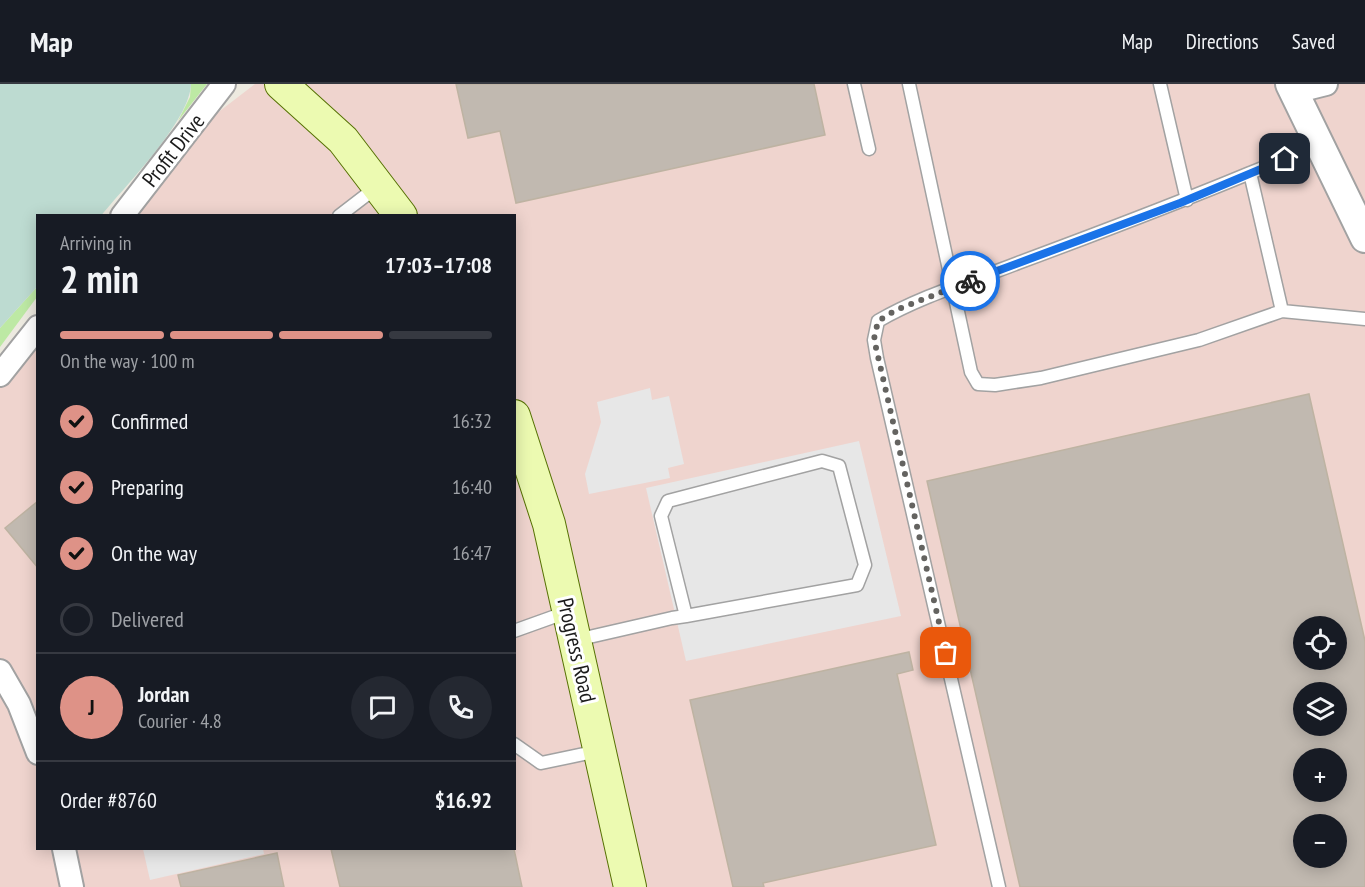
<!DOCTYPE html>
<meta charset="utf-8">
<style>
body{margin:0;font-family:"PT Sans Narrow",sans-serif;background:#242831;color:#f1f3f6;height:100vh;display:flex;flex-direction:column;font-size:22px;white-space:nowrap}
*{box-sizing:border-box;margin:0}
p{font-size:20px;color:#9ea1a6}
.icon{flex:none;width:33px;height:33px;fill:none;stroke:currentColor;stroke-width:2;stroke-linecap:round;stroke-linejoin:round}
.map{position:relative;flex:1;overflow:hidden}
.side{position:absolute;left:36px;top:130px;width:480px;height:636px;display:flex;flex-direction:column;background:#171b24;border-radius:0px;box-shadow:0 3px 15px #0003}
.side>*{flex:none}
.controls{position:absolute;left:1293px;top:532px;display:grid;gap:12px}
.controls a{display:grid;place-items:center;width:54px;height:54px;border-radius:50%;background:#171b24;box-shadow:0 3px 15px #0003;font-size:30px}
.pin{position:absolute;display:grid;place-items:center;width:51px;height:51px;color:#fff;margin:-26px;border-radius:12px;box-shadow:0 3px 9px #0006}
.courier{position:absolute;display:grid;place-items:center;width:60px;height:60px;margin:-30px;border:4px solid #1a73e8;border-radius:50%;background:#fff;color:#222;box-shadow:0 2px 8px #0007}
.head em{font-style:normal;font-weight:600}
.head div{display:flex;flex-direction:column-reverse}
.head{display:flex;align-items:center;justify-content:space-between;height:102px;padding:0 24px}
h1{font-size:39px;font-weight:600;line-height:45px}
.bar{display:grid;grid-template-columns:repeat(4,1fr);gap:9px 6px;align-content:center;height:72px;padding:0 24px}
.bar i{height:8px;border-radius:4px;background:#363941}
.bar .selected{background:#de9287}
.bar p{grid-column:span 4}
.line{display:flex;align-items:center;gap:15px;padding:0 24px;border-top:2px solid #363941}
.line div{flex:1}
.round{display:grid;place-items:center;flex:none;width:63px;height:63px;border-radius:32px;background:#242831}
ol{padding:0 24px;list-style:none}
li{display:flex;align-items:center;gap:18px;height:66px}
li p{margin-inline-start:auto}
li .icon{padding:6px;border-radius:50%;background:#de9287;color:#111;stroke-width:4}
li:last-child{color:#9ea1a6}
li i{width:33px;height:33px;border:3px solid #363941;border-radius:50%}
header{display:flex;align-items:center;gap:36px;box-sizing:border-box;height:84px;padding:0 30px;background:#171b24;border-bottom:2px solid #363941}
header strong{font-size:28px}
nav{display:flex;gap:33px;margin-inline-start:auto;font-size:21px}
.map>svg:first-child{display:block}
.commercial{fill:#efd4ce;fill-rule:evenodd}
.grass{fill:#bde9a4}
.wetland{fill:#bddbd1}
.parking{fill:#e7e7e7}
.building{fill:#c1b9b0;stroke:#beb3a2;stroke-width:1.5;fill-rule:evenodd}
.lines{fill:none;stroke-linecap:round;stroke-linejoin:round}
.service-casing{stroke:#a2a2a2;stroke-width:15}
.minor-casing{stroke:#a2a2a2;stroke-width:26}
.tertiary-casing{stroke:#a2a2a2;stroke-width:32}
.secondary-casing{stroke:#567103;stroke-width:34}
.service{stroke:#fff;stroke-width:12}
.minor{stroke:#fff;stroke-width:22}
.tertiary{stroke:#fff;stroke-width:28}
.secondary{stroke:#ecfab1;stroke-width:32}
.done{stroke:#646360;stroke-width:6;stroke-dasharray:0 10.8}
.route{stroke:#1a73e8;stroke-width:8}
.labels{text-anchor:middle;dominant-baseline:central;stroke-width:6;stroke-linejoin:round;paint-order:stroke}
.street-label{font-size:22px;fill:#1b1b1b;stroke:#fff}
</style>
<header>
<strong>Map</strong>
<nav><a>Map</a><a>Directions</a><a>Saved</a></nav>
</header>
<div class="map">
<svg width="1365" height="803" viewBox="0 0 1365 803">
<rect width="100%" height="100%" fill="#edeae0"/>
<!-- commercial -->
<path class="commercial" d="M 255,0 L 1365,0 L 1365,803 L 0,803 L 0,297 L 37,248 L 38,765 L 514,765 L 514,132 L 126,132 L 186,53 ZM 1304,543 L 1336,543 L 1336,576 L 1304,576 ZM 1304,609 L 1336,609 L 1336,642 L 1304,642 ZM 1304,675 L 1336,675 L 1336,708 L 1304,708 ZM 1304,741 L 1336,741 L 1336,774 L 1304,774 Z"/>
<!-- grass -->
<path class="grass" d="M 191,0 L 207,0 L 178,37 L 190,13 Z
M 37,203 L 37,213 L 0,263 L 0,244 Z"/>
<!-- wetland -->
<path class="wetland" d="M 0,0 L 191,0 C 190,37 125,102 101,132 L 38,132 L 37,203 L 0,244 Z"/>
<!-- parking -->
<path class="parking" d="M 650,304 L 652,316 L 669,312 L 684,380 L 668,384 L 670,394 L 589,410 L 585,390 L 601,338 L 597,318 Z
M 859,357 L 901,532 L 686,577 L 646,404 Z
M 143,765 L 263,765 L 264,770 L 150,796 Z"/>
<!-- building -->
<path class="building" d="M 456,0 L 814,0 L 825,51 L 516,119 L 500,47 L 468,54 Z
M 1309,310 L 1365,557 L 1365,803 L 1020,803 L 927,397 ZM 1304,543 L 1336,543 L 1336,576 L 1304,576 ZM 1304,609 L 1336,609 L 1336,642 L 1304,642 ZM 1304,675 L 1336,675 L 1336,708 L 1304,708 ZM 1304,741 L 1336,741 L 1336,774 L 1304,774 Z
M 38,417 L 38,484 L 5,444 Z
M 909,568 L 913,586 L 897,590 L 936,761 L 763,799 L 764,803 L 733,803 L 690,616 Z
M 331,765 L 514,765 L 522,803 L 340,803 Z
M 277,769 L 284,803 L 181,803 L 178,791 Z"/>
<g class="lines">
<!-- service casing -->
<g class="service-casing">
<path id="service" d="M 854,0 L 869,65
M 909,0 L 971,288 L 978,300 L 995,301 L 1041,294 L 1199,256 L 1282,227
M 1160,0 L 1187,116
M 1320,61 L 1250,89 L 1282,227 L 1365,235
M 339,132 L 378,102
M 514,547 L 567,528
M 576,556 L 672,534 L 686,532 L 857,501 L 865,481 L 839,382 L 822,377 L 668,417 L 661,432 L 686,532
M 514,660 L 541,679 L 598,667
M 999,803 L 877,274 L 874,256 L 878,237 C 921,212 972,197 1018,179 C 1096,150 1173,121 1250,89"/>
</g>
<!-- minor casing -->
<g class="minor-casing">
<path id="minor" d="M 1294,8 L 1326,0
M 122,132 L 224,0
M 0,291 L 38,243
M 0,587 L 19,620 L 38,669
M 64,765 L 72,803"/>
</g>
<!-- tertiary casing -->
<g class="tertiary-casing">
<path id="tertiary" d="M 1290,0 L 1365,154"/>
</g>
<!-- secondary casing -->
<g class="secondary-casing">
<path id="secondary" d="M 281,0 L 343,56 L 401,132
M 514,332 L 549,440 L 630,803"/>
</g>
<!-- service -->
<use href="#service" class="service"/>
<!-- minor -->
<use href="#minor" class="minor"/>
<!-- tertiary -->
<use href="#tertiary" class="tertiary"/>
<!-- secondary -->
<use href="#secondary" class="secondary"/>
</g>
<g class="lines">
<!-- done -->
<path class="done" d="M 946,569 L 874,255 L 878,237 L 896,226 L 970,197"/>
<!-- route -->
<path class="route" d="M 970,197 L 1180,119 L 1285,75"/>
</g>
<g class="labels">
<!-- street labels -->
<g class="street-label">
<text transform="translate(173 66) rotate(-52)">Profit Drive</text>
<text transform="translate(577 566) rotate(77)">Progress Road</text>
</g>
</g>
</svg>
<div class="controls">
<a><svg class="icon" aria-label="locate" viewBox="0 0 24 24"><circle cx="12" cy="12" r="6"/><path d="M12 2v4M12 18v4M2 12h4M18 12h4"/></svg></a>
<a><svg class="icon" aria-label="layers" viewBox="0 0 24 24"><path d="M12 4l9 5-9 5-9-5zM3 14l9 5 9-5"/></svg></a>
<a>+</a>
<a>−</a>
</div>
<div class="pin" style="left:946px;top:569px;background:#ea580c"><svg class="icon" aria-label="bag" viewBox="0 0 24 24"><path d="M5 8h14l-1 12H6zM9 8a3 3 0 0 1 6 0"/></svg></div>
<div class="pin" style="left:1285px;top:75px;background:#1f2937"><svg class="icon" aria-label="home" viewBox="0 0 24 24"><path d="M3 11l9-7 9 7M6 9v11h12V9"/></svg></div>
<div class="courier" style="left:970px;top:197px"><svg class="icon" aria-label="bike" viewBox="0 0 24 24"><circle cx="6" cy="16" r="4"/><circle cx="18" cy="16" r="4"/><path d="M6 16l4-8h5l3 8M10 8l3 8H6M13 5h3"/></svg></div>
<section class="side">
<div class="head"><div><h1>2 min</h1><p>Arriving in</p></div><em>17:03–17:08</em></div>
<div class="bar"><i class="selected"></i><i class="selected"></i><i class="selected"></i><i></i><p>On the way · 100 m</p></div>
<ol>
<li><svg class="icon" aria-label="check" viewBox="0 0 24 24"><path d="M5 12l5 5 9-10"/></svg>Confirmed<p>16:32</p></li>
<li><svg class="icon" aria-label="check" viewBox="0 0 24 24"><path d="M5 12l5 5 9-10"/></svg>Preparing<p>16:40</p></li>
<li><svg class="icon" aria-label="check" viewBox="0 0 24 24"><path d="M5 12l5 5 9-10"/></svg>On the way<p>16:47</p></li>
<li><i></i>Delivered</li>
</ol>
<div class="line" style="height:108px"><b class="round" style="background:#de9287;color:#111">J</b><div><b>Jordan</b><p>Courier · 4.8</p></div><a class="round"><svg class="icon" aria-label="chat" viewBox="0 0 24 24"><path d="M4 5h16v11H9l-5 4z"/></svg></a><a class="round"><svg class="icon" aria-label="phone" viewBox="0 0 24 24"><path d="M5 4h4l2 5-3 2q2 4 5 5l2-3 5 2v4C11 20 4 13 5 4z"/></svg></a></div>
<div class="line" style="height:78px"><div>Order #8760</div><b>$16.92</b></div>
</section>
</div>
